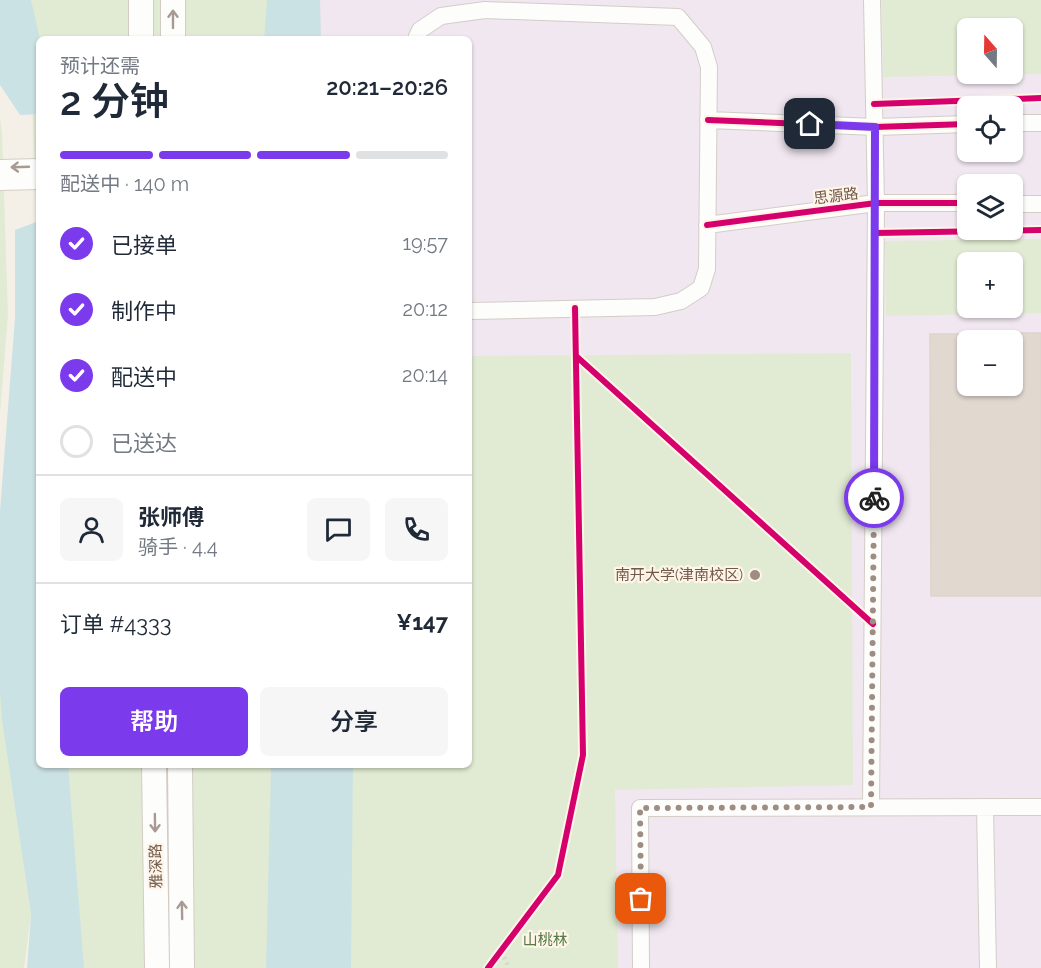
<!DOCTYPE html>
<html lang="zh">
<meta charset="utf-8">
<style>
body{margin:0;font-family:Raleway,"Noto Sans SC",sans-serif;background:#f6f6f7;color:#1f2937;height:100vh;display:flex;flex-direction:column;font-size:22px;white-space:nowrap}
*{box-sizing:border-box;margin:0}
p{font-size:20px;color:#747a83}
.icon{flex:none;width:33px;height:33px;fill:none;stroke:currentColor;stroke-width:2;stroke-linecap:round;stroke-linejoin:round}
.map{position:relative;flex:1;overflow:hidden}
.side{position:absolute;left:36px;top:36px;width:436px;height:732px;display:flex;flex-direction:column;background:#fff;border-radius:9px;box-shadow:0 2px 4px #0004}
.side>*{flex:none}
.needle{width:39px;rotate:340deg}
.buttons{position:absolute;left:957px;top:18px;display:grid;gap:12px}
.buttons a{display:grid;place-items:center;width:66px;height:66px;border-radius:9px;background:#fff;box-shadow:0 2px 4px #0004;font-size:30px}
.pin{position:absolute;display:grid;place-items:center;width:51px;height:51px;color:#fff;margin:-26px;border-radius:12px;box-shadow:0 3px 9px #0006}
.courier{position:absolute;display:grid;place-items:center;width:60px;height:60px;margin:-30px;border:4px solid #7c3aed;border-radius:50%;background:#fff;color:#222;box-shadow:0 2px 8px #0007}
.summary em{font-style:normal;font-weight:600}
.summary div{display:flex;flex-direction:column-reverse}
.summary{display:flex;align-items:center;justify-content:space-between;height:102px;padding:0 24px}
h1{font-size:39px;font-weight:600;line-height:45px}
.bar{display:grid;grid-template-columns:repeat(4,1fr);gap:9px 6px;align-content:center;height:72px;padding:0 24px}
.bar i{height:8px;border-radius:4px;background:#e0e1e3}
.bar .on{background:#7c3aed}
.bar p{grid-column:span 4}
.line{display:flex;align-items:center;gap:15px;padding:0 24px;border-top:2px solid #e0e1e3}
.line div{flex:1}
.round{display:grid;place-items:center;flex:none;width:63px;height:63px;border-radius:9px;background:#f6f6f7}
ol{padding:0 24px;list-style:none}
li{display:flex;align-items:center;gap:18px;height:66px}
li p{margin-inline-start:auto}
li .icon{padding:6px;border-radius:50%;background:#7c3aed;color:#fff;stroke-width:4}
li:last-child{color:#747a83}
li i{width:33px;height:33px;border:3px solid #e0e1e3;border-radius:50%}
.primary-button{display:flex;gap:12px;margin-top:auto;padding:12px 24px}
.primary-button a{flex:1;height:69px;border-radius:9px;background:#7c3aed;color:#fff;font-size:24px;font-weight:600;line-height:69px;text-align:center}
.primary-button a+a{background:#f6f6f7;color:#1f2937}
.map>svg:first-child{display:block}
.education{fill:#f1e7f0;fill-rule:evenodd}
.green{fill:#e1ebd3;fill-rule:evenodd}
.water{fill:#cbe2e4}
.building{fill:#e1d8d0;stroke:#ddd3cb;stroke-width:1.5}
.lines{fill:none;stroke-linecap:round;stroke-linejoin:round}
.street-casing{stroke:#d3cdc6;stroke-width:18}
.secondary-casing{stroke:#d3ccc4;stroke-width:26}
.path{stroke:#d6cfca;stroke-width:4;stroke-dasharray:1.5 4.5;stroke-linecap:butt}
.street{stroke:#fdfdfc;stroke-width:16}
.secondary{stroke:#fdfdfc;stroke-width:24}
.cycleway-casing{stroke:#fef5e8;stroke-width:10}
.cycleway{stroke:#d6006c;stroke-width:6}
.oneway{stroke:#a89a92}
.done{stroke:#9e8d82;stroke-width:6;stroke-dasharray:0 10.8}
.route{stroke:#7c3aed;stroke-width:8}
.poi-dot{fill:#9e8d82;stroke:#fef5e8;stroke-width:2}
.labels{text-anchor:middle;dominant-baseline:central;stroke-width:4.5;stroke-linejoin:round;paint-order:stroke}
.street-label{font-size:15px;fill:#70584b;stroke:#fef5e8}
.poi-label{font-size:15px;fill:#70584b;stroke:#fef5e8;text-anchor:end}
.park-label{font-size:15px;fill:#567b46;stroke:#fef5e8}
</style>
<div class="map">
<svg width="1041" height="968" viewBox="0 0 1041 968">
<rect width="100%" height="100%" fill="#f4f0e8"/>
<!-- education -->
<path class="education" d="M 276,0 L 1041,0 L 1041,968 L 324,968 L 470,765 L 470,39 L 269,39 ZM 968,28 L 1012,28 L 1012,74 L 968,74 ZM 968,106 L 1012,106 L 1012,152 L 968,152 ZM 968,184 L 1012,184 L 1012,230 L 968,230 ZM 968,262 L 1012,262 L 1012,308 L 968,308 ZM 968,340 L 1012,340 L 1012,386 L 968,386 Z"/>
<!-- green -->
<path class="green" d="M 29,0 L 284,0 L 282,39 L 39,39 L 39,211 L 36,210 Z
M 882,0 L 1041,0 L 1041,74 L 883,77 ZM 1012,28 L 1012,74 L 968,74 L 968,28 Z
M 0,117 L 2,133 L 8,315 L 0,413 Z
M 1041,239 L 1041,313 L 886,316 L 885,241 ZM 1012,262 L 1012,308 L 968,308 L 968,262 Z
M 851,353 L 853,785 L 615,790 L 618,968 L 336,968 L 332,765 L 470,765 L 470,356 Z
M 0,687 L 31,914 L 24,968 L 0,968 Z
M 62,765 L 291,765 L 284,968 L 79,968 Z"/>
<!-- water -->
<path class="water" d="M 0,0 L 31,0 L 40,39 L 39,114 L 20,115 L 0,85 Z
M 267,0 L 320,0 L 321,39 L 264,39 Z
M 39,221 L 39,765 L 68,765 L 84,968 L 27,968 L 31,914 L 2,720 L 0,693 L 0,511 L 15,318 L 15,230 Z
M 271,765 L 353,765 L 351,968 L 266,968 Z"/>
<!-- building -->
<path class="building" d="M 1012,333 L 1041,333 L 1041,596 L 931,596 L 930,334 L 968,334 L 968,386 L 1012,386 Z"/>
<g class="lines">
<!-- street casing -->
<g class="street-casing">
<path id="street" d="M 416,39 L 420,30 L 441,16 L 485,10 L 678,17 L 703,47 L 709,67 L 707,269 L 701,288 L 681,301 L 655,307 L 470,311
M 708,120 L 875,127 L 968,124
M 1012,123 L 1041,123
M 0,168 L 39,167
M 0,182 L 39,181
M 1012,204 L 1041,204
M 707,225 L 876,203 L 968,203
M 871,807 L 876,203 L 872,0
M 985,807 L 988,968
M 641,968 L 640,808 L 1041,807"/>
</g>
<!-- secondary casing -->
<g class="secondary-casing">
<path id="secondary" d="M 141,0 L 141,39
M 173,0 L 173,39
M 154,765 L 157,968
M 180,765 L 182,968"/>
</g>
<!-- path -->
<path class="path" d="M 502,952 L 509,968"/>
<!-- street -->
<use href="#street" class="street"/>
<!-- secondary -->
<use href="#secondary" class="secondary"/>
<!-- cycleway casing -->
<g class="cycleway-casing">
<path id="cycleway" d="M 874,104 L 1041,98
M 708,120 L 875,127 L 968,124
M 707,225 L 876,203 L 968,203
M 876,233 L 1041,230
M 576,356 L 873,624
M 488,968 L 558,875 L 583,755 L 575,308"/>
</g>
<!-- cycleway -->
<use href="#cycleway" class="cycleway"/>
</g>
<!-- one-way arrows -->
<defs><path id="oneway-shaft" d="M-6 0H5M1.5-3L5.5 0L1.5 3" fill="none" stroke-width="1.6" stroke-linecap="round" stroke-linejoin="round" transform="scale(1.5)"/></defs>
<g class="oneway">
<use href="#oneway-shaft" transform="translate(173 19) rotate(-90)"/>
<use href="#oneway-shaft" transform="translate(20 167) rotate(178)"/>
<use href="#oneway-shaft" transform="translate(155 823) rotate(89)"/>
<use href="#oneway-shaft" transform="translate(182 910) rotate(-91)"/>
</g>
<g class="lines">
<!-- done -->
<path class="done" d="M 641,899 L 640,808 L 871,807 L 874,498"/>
<!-- route -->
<path class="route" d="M 810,124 L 875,127 L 874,498"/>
</g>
<!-- markers -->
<circle class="poi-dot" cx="755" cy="575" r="6"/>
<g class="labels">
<!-- street labels -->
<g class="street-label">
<text transform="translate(836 196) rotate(-7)">思源路</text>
<text transform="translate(156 866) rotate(-91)">雅深路</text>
</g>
<!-- poi labels -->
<g class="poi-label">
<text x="743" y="575">南开大学(津南校区)</text>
</g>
<!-- park labels -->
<g class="park-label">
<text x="545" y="940">山桃林</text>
</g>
</g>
</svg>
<div class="buttons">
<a><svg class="needle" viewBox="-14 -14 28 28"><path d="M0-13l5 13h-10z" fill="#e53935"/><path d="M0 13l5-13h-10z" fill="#747a83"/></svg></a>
<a><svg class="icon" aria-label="locate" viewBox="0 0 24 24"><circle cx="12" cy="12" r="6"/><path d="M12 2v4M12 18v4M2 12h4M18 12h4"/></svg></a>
<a><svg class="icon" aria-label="layers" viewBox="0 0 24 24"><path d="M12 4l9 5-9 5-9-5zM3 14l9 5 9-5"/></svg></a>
<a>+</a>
<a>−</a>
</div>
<div class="pin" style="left:641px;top:899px;background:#ea580c"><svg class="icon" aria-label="bag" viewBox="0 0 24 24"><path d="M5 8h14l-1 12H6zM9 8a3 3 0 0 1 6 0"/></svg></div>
<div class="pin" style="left:810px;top:124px;background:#1f2937"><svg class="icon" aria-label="home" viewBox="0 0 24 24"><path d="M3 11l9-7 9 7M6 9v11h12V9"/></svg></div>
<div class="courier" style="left:874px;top:498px"><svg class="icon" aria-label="bike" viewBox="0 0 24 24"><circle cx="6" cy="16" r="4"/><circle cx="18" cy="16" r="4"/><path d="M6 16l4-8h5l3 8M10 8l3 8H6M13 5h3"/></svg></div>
<section class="side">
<div class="summary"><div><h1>2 分钟</h1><p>预计还需</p></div><em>20:21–20:26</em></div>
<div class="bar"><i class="on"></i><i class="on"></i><i class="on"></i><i></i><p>配送中 · 140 m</p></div>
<ol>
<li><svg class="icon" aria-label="check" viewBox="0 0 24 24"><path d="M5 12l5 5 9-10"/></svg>已接单<p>19:57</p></li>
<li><svg class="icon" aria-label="check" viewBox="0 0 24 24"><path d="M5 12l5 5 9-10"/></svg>制作中<p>20:12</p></li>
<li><svg class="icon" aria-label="check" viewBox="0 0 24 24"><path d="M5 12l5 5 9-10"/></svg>配送中<p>20:14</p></li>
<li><i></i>已送达</li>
</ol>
<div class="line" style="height:108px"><a class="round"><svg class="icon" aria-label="person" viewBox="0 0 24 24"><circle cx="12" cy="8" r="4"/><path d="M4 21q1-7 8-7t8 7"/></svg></a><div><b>张师傅</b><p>骑手 · 4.4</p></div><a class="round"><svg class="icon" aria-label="chat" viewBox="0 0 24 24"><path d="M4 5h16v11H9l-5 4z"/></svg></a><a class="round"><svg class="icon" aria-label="phone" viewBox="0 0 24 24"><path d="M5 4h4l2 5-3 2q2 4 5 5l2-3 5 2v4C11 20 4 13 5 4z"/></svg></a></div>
<div class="line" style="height:78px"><div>订单 #4333</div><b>¥147</b></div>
<div class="primary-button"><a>帮助</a><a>分享</a></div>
</section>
</div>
